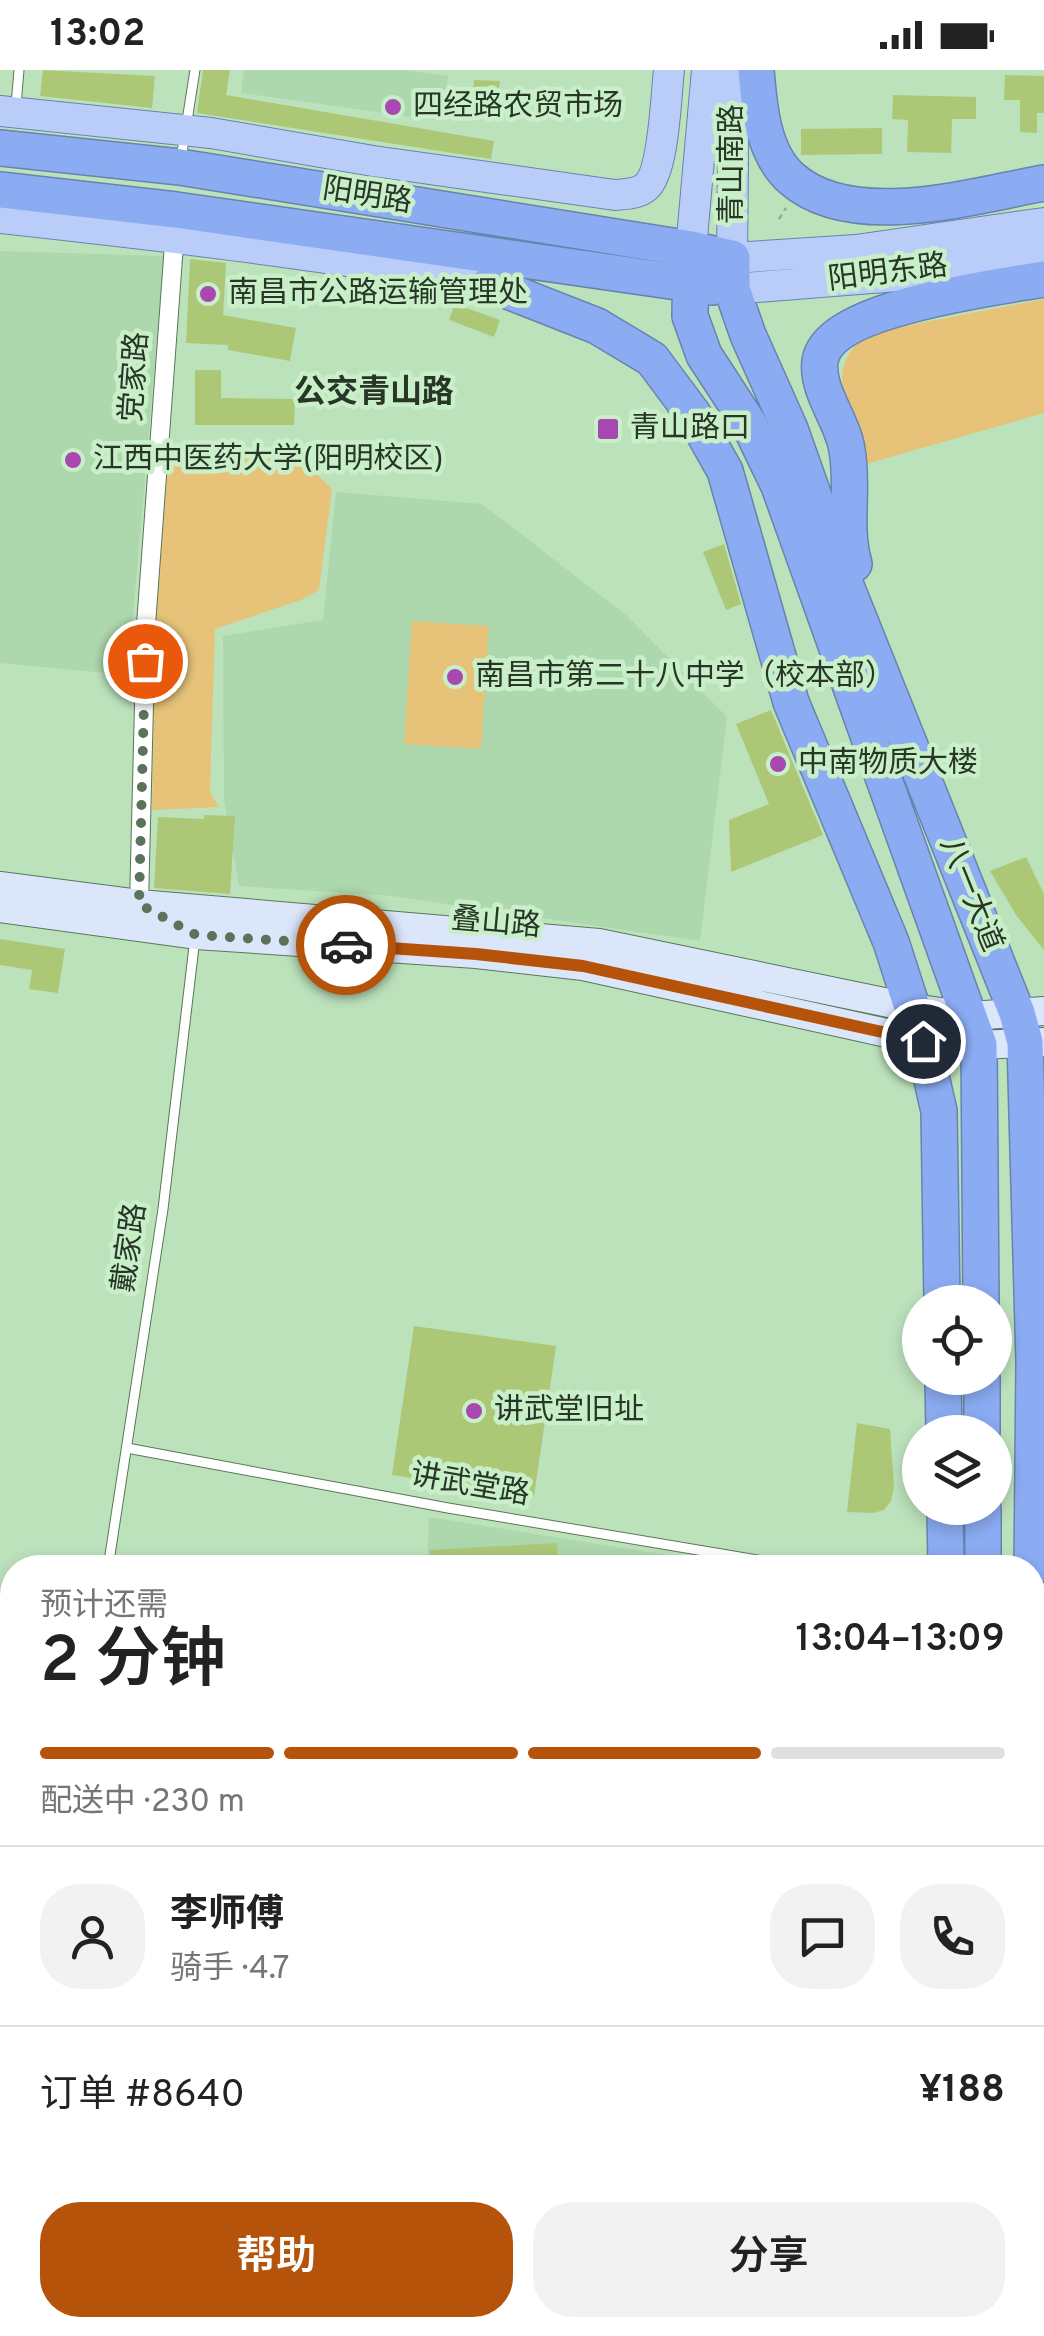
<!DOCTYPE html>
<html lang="zh">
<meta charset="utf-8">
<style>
body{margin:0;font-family:Overpass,"Noto Sans SC",sans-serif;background:#f2f2f2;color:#222;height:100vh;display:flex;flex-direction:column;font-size:38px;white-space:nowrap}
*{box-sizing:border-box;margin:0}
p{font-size:32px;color:#767676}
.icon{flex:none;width:55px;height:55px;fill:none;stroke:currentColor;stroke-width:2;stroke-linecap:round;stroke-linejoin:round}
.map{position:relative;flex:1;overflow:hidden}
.details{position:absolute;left:0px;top:1485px;width:1045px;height:782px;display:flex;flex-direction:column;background:#fff;border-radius:40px 40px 0 0;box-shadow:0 5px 15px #0003}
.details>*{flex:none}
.tools{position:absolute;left:902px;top:1215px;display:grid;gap:20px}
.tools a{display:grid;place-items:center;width:110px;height:110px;border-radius:50%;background:#fff;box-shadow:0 5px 15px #0003;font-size:50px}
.pin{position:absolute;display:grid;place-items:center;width:85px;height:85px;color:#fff;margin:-42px;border:5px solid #fff;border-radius:50%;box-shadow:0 2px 10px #0007}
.courier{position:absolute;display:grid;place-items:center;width:100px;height:100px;margin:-50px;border:8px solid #b45309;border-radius:50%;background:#fff;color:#222;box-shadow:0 2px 12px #0007}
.summary em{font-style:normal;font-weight:600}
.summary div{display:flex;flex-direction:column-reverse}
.summary{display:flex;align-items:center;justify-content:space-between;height:170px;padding:0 40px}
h1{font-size:65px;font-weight:600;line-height:75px}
.bar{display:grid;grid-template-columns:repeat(4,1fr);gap:15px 10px;align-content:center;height:120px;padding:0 40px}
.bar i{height:12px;border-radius:8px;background:#e0e0e0}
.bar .current{background:#b45309}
.bar p{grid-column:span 4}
.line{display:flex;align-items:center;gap:25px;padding:0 40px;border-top:2px solid #e0e0e0}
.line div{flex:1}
.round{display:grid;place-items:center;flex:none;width:105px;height:105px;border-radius:40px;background:#f2f2f2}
.action{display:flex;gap:20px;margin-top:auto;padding:20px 40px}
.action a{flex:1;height:115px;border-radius:40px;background:#b45309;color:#fff;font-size:40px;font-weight:600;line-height:115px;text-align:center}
.action a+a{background:#f2f2f2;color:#222}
.status{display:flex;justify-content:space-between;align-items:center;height:70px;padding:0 50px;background:#fff;direction:ltr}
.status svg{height:28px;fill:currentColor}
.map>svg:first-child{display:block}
.built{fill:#add7ac}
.green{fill:#e6c379}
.building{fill:#acc877}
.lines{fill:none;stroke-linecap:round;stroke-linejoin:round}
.lane-casing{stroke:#577857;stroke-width:11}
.street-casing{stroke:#577857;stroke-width:20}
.secondary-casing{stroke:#577857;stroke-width:30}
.primary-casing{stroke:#6883ac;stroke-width:32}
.highway-casing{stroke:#6883ac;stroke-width:38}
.path{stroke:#8fae8f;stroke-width:2.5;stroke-dasharray:5 5;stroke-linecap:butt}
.lane{stroke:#fff;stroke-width:9}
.street{stroke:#fff;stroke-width:18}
.secondary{stroke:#dce6fb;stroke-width:28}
.primary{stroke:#b9cdf8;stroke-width:30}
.highway{stroke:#8bacf3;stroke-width:35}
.done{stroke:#5b725b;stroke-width:10;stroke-dasharray:0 18}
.route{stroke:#b45309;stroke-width:12}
.poi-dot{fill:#a848b0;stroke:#c9efc9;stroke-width:4}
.labels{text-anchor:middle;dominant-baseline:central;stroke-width:9;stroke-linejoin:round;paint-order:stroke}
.poi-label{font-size:30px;fill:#273627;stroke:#c9efc9;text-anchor:start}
.street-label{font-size:30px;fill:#273627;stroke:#c9efc9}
.neighbourhood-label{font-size:32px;font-weight:bold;fill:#273627;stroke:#c9efc9}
</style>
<div class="status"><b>13:02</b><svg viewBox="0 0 49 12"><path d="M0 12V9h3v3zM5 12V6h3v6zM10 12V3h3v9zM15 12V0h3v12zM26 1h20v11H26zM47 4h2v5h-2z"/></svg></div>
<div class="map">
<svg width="1044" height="2266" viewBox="0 0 1044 2266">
<rect width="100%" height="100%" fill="#bce2bc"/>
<!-- built -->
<path class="built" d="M 244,0 L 402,0 L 448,6 L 442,51 L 241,23 Z
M 0,181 L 164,186 L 128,605 L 0,593 Z
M 336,422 L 482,434 L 626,545 L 727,647 L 700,871 L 392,826 L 239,816 L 224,730 L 223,566 L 323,550 Z
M 429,1447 L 742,1497 L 427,1498 Z
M 14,2255 L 199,2255 L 201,2266 L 0,2266 Z"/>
<!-- green -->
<path class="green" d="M 1044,229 L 1044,343 L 866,394 C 851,347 817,292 874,262 Z
M 169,381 L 296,384 L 332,419 L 319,520 L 301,530 L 215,559 L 210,722 L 219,737 L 152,740 L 155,547 Z
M 412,551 L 489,556 L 481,679 L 404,674 Z"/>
<!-- building -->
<path class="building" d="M 43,0 L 155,6 L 152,38 L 40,26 Z
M 203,0 L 230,0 L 226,25 L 494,71 L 491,89 L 197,43 Z
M 1005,5 L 1044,6 L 1044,43 L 1037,43 L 1037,63 L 1020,62 L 1020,30 L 1004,30 Z
M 474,10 L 500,11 L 499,20 L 508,21 L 507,37 L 495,37 L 495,46 L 472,44 Z
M 893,25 L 976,27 L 976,49 L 952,49 L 951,83 L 907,82 L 908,50 L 892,49 Z
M 882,58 L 882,84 L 801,85 L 801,59 Z
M 190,189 L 226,193 L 223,245 L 296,258 L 290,291 L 228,280 L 228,275 L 186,273 Z
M 455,234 L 500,250 L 494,267 L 449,250 Z
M 195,300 L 221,300 L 221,328 L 295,329 L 294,355 L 195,355 Z
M 724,474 L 741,534 L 726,540 L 703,482 Z
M 771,640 L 823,765 L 731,802 L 729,750 L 769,734 L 736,654 Z
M 204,745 L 235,746 L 230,824 L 154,818 L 158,747 L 204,749 Z
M 1026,787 L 1044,824 L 1044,880 L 1016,845 L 990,801 Z
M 0,869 L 65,879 L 58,923 L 29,919 L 32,900 L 0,895 Z
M 414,1256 L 556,1276 L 534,1426 L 392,1405 Z
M 857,1353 L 890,1359 L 894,1417 L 891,1431 L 884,1440 L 873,1443 L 847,1442 Z
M 557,1473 L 558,1498 L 431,1498 L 430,1480 Z"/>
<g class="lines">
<!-- lane casing -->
<g class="lane-casing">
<path id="lane" d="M 16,35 L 19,0
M 181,89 L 195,0
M 127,1378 L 448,1438 L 805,1498
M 108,1498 L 163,1139 L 195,868
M 0,1677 L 12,1676
M 188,2255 L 190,2266
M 6,2266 L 36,2255
M 400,2266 L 507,2255"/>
</g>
<!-- street casing -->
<g class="street-casing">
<path id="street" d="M 148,839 L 139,834 L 146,555 L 175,161
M 1032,1571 L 1044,1608"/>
</g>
<!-- secondary casing -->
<g class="secondary-casing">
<path id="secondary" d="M 0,816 L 139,834 L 599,873 L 913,938 L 969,946 L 1044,941
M 0,838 L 196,865 L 476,884 L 583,896 L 923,971 L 979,975 L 1044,972
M 1032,1829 L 1044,1826
M 0,1837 L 12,1833"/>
</g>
<!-- primary casing -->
<g class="primary-casing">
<path id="primary" d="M 734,0 L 732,188 L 856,180 L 1044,153
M 0,41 L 211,63 L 373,91 L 615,125 C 625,124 638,124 646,117 C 664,102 666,25 669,0
M 0,148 C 164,166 327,185 490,214
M 691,179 L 707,0
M 732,219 L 897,206 L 1044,181"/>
</g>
<!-- highway casing -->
<g class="highway-casing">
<path id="highway" d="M 756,0 C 759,35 762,82 791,108 C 851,162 973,126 1044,113
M 0,78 L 180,97 L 691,179 L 732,188 L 732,219 L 748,265 L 790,359 L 842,506 L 1017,943 L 1025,972 L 1034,1293 L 1032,1498
M 0,120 L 176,140 L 712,217
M 691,179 L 690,246 L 704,285 L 749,354 L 779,416 L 979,975 L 981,1232
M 490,214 L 597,256 L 652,289 L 693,344 L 725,401 L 791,632 L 891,872 L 923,971 L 939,1041 L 942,1232
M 854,494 C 843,455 854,420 847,380 C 843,351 816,321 820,291 C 828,237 999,217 1044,209
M 943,1308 L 944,1362
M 982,1308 L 982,1362
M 945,1438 L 946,1498
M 983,1438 L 983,1498
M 1032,1918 L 1038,2266
M 991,2255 L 991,2266"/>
</g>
<!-- path -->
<path class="path" d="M 779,149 L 786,138"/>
<!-- lane -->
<use href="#lane" class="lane"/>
<!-- street -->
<use href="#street" class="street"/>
<!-- secondary -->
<use href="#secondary" class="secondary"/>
<!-- primary -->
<use href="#primary" class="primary"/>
<!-- highway -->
<use href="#highway" class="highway"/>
</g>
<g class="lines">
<!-- done -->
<path class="done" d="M 145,591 L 139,834 L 196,865 L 346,875"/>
<!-- route -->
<path class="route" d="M 346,875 L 476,884 L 583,896 L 923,971"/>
</g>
<!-- markers -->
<g class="poi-dot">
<circle cx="393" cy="37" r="10"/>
<circle cx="208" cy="224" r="10"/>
<rect x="596" y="347" width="24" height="24" rx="5"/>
<circle cx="73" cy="390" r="10"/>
<circle cx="455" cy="607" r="10"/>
<circle cx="778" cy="694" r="10"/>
<circle cx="474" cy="1341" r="10"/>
</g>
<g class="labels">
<!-- poi labels -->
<g class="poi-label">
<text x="413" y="37">四经路农贸市场</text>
<text x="228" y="224">南昌市公路运输管理处</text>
<text x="630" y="359">青山路口</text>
<text x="93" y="390">江西中医药大学(阳明校区)</text>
<text x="475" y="607">南昌市第二十八中学（校本部）</text>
<text x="798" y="694">中南物质大楼</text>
<text x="494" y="1341">讲武堂旧址</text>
</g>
<!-- street labels -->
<g class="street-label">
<text transform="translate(733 94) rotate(-90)">青山南路</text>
<text transform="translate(367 127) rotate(9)">阳明路</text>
<text transform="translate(888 204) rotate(-7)">阳明东路</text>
<text transform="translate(136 307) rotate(-86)">党家路</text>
<text transform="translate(970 825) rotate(68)">八一大道</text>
<text transform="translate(496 854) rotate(5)">叠山路</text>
<text transform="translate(131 1178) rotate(-82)">戴家路</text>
<text transform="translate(470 1416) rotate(10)">讲武堂路</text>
</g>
<!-- neighbourhood labels -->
<g class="neighbourhood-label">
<text x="374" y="324">公交青山路</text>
</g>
</g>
</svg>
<div class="tools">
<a><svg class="icon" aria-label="locate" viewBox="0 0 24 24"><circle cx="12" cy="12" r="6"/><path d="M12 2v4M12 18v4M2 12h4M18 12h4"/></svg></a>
<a><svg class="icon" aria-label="layers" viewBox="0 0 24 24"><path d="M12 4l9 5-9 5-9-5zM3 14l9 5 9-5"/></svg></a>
</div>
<div class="pin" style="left:145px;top:591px;background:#ea580c"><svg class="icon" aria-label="bag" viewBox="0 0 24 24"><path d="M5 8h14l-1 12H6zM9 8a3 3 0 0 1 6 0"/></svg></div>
<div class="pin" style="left:923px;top:971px;background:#1f2937"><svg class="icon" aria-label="home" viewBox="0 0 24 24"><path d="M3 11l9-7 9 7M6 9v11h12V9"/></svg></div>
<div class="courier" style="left:346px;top:875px"><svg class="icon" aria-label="car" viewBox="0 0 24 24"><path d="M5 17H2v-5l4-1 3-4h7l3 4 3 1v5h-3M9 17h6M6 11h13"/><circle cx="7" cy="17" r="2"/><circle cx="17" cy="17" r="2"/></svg></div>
<section class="details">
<div class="summary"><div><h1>2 分钟</h1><p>预计还需</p></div><em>13:04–13:09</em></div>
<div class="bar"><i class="current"></i><i class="current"></i><i class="current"></i><i></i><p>配送中 · 230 m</p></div>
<div class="line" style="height:180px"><a class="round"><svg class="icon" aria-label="person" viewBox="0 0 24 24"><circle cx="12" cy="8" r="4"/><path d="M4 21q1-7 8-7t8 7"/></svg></a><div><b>李师傅</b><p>骑手 · 4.7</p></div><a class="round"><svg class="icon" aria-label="chat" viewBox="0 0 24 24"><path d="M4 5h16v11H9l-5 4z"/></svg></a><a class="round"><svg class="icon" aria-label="phone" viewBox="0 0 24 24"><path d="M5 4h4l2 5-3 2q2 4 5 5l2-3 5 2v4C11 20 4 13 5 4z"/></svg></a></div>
<div class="line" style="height:130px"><div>订单 #8640</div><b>¥188</b></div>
<div class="action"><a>帮助</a><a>分享</a></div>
</section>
</div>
